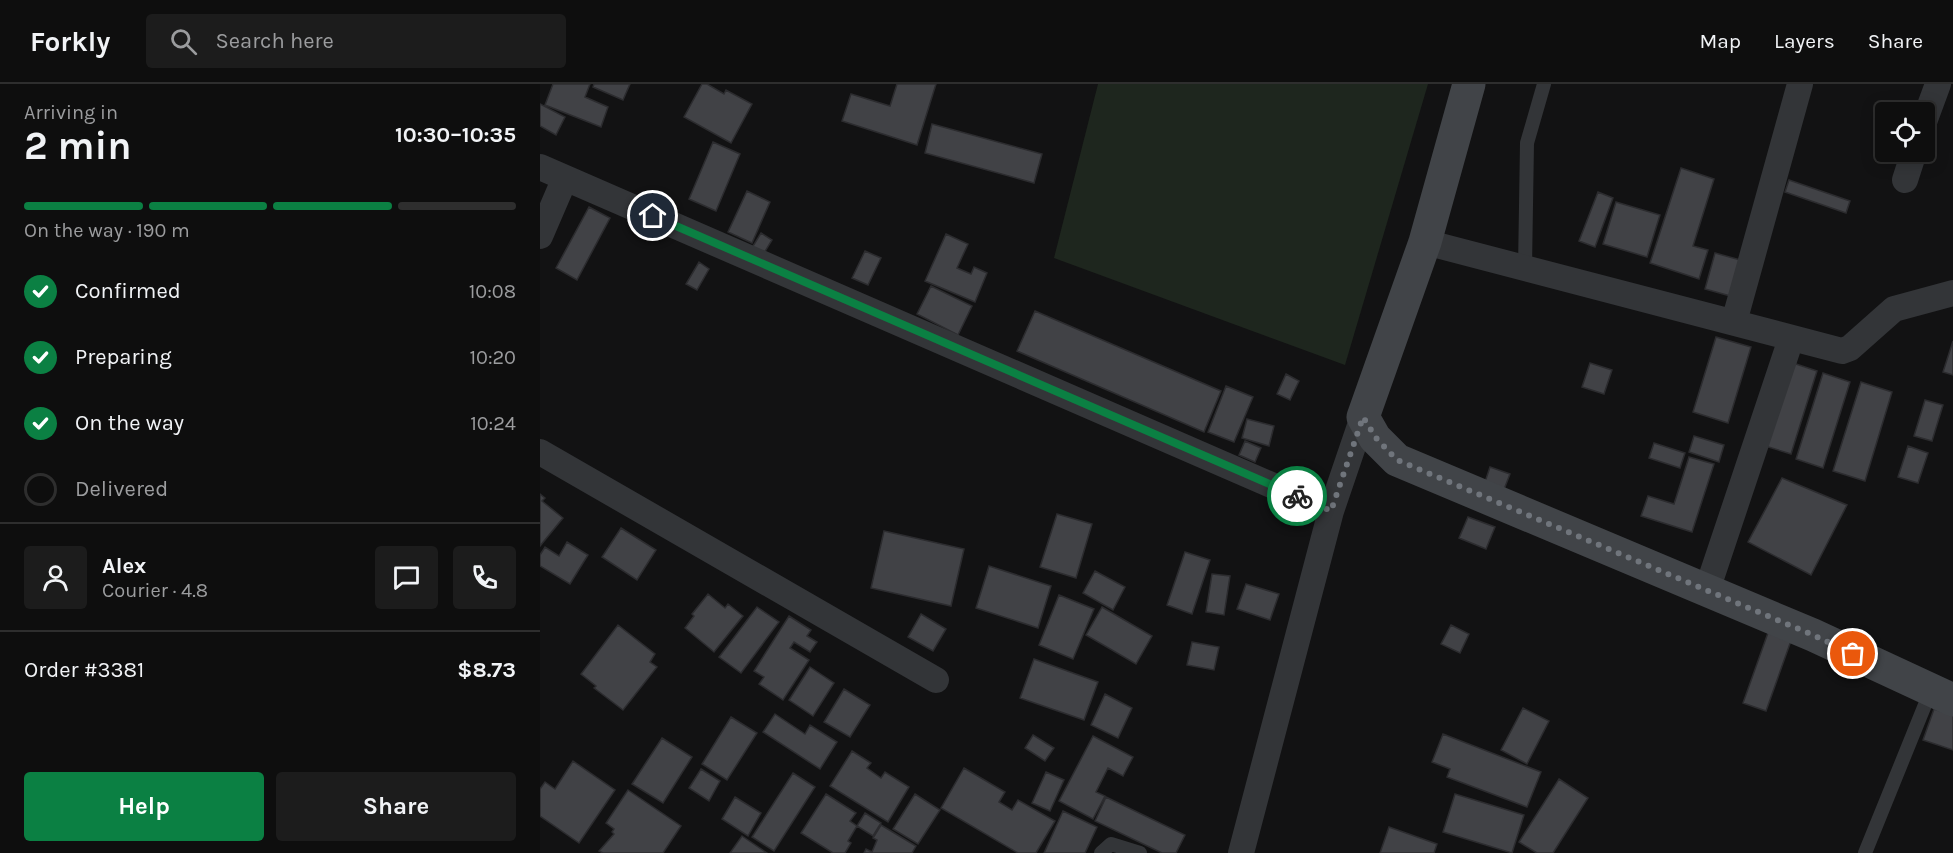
<!DOCTYPE html>
<meta charset="utf-8">
<style>
body{margin:0;font-family:Karla,sans-serif;background:#1c1c1c;color:#f1f3f6;height:100vh;display:flex;flex-direction:column;font-size:22px;white-space:nowrap}
*{box-sizing:border-box;margin:0}
p{font-size:20px;color:#9b9c9e}
.icon{flex:none;width:33px;height:33px;fill:none;stroke:currentColor;stroke-width:2;stroke-linecap:round;stroke-linejoin:round}
.map{position:relative;flex:1;overflow:hidden}
.details{display:flex;flex-direction:column;background:#0e0e0e;width:540px}
.details>*{flex:none}
.fabs{position:absolute;left:1335px;top:18px;display:grid;gap:12px}
.fabs a{display:grid;place-items:center;width:60px;height:60px;border-radius:6px;background:#0e0e0e;box-shadow:0 3px 15px #0003,0 0 0 2px #2e2e2e;font-size:30px}
.pin{position:absolute;display:grid;place-items:center;width:51px;height:51px;color:#fff;margin:-26px;border:3px solid #fff;border-radius:50%;box-shadow:0 2px 6px #0007}
.courier{position:absolute;display:grid;place-items:center;width:60px;height:60px;margin:-30px;border:4px solid #0b8043;border-radius:50%;background:#fff;color:#222;box-shadow:0 2px 8px #0007}
.head em{font-style:normal;font-weight:700}
.head div{display:flex;flex-direction:column-reverse}
.head{display:flex;align-items:center;justify-content:space-between;height:102px;padding:0 24px}
h1{font-size:39px;font-weight:700;line-height:45px}
.bar{display:grid;grid-template-columns:repeat(4,1fr);gap:9px 6px;align-content:center;height:72px;padding:0 24px}
.bar i{height:8px;border-radius:4px;background:#2e2e2e}
.bar .on{background:#0b8043}
.bar p{grid-column:span 4}
.line{display:flex;align-items:center;gap:15px;padding:0 24px;border-top:2px solid #2e2e2e}
.line div{flex:1}
.round{display:grid;place-items:center;flex:none;width:63px;height:63px;border-radius:6px;background:#1c1c1c}
ol{padding:0 24px;list-style:none}
li{display:flex;align-items:center;gap:18px;height:66px}
li p{margin-inline-start:auto}
li .icon{padding:6px;border-radius:50%;background:#0b8043;color:#fff;stroke-width:4}
li:last-child{color:#9b9c9e}
li i{width:33px;height:33px;border:3px solid #2e2e2e;border-radius:50%}
.cta{display:flex;gap:12px;margin-top:auto;padding:12px 24px}
.cta a{flex:1;height:69px;border-radius:6px;background:#0b8043;color:#fff;font-size:24px;font-weight:700;line-height:69px;text-align:center}
.cta a+a{background:#1c1c1c;color:#f1f3f6}
header{display:flex;align-items:center;gap:36px;box-sizing:border-box;height:84px;padding:0 30px;background:#0e0e0e;border-bottom:2px solid #2e2e2e}
header strong{font-size:28px}
nav{display:flex;gap:33px;margin-inline-start:auto;font-size:21px}
.search{width:420px;height:54px;background:#1c1c1c;display:flex;align-items:center;gap:15px;box-sizing:border-box;padding:0 21px;border-radius:6px;color:#9b9c9e;font-size:22px}
main{display:flex;flex:1;min-height:0}
.map>svg:first-child{display:block}
.green{fill:#1e261e}
.building{fill:#414246;stroke:#2c2c2f;stroke-width:1.5}
.lines{fill:none;stroke-linecap:round;stroke-linejoin:round}
.lane{stroke:#333538;stroke-width:14}
.street{stroke:#333538;stroke-width:26}
.secondary{stroke:#414448;stroke-width:33}
.done{stroke:#70757c;stroke-width:6;stroke-dasharray:0 10.8}
.route{stroke:#0b8043;stroke-width:8}
</style>
<header>
<strong>Forkly</strong>
<div class="search"><svg class="icon" aria-label="search" viewBox="0 0 24 24"><circle cx="10" cy="10" r="6"/><path d="M15 15l6 6"/></svg>Search here</div>
<nav><a>Map</a><a>Layers</a><a>Share</a></nav>
</header>
<main>
<section class="details">
<div class="head"><div><h1>2 min</h1><p>Arriving in</p></div><em>10:30–10:35</em></div>
<div class="bar"><i class="on"></i><i class="on"></i><i class="on"></i><i></i><p>On the way · 190 m</p></div>
<ol>
<li><svg class="icon" aria-label="check" viewBox="0 0 24 24"><path d="M5 12l5 5 9-10"/></svg>Confirmed<p>10:08</p></li>
<li><svg class="icon" aria-label="check" viewBox="0 0 24 24"><path d="M5 12l5 5 9-10"/></svg>Preparing<p>10:20</p></li>
<li><svg class="icon" aria-label="check" viewBox="0 0 24 24"><path d="M5 12l5 5 9-10"/></svg>On the way<p>10:24</p></li>
<li><i></i>Delivered</li>
</ol>
<div class="line" style="height:108px"><a class="round"><svg class="icon" aria-label="person" viewBox="0 0 24 24"><circle cx="12" cy="8" r="4"/><path d="M4 21q1-7 8-7t8 7"/></svg></a><div><b>Alex</b><p>Courier · 4.8</p></div><a class="round"><svg class="icon" aria-label="chat" viewBox="0 0 24 24"><path d="M4 5h16v11H9l-5 4z"/></svg></a><a class="round"><svg class="icon" aria-label="phone" viewBox="0 0 24 24"><path d="M5 4h4l2 5-3 2q2 4 5 5l2-3 5 2v4C11 20 4 13 5 4z"/></svg></a></div>
<div class="line" style="height:78px"><div>Order #3381</div><b>$8.73</b></div>
<div class="cta"><a>Help</a><a>Share</a></div>
</section>
<div class="map">
<svg width="1413" height="769" viewBox="0 0 1413 769">
<rect width="100%" height="100%" fill="#121213"/>
<!-- green -->
<path class="green" d="M 558,0 L 888,0 L 805,281 L 514,174 Z"/>
<!-- building -->
<path class="building" d="M 13,0 L 50,0 L 45,13 L 68,23 L 61,43 L 5,21 Z
M 54,0 L 90,0 L 83,16 L 53,3 Z
M 162,0 L 167,0 L 184,10 L 186,6 L 212,20 L 191,59 L 144,33 Z
M 357,0 L 396,0 L 377,61 L 302,37 L 311,10 L 350,22 Z
M 0,20 L 25,33 L 16,51 L 0,42 Z
M 392,40 L 502,70 L 494,99 L 385,69 Z
M 173,58 L 200,70 L 176,127 L 149,115 Z
M 1141,84 L 1174,95 L 1153,162 L 1168,166 L 1159,195 L 1110,179 Z
M 1249,96 L 1310,117 L 1306,129 L 1245,108 Z
M 207,107 L 230,118 L 212,159 L 188,148 Z
M 1058,108 L 1073,114 L 1055,163 L 1039,157 Z
M 1076,118 L 1120,131 L 1107,173 L 1063,160 Z
M 49,123 L 70,134 L 37,196 L 16,184 Z
M 221,149 L 232,156 L 221,174 L 210,167 Z
M 406,150 L 428,160 L 417,184 L 431,190 L 434,183 L 447,189 L 435,218 L 385,197 Z
M 325,167 L 341,174 L 328,201 L 312,194 Z
M 1175,169 L 1204,177 L 1194,213 L 1165,205 Z
M 159,178 L 169,185 L 157,206 L 146,200 Z
M 391,202 L 432,222 L 418,251 L 377,230 Z
M 495,227 L 681,307 L 664,348 L 477,267 Z
M 1176,253 L 1211,263 L 1188,339 L 1153,328 Z
M 1413,257 L 1413,291 L 1403,288 Z
M 1250,278 L 1277,287 L 1251,370 L 1222,361 Z
M 1050,279 L 1072,286 L 1064,310 L 1042,303 Z
M 1283,289 L 1310,298 L 1283,384 L 1256,375 Z
M 746,290 L 759,297 L 750,316 L 737,310 Z
M 1321,298 L 1352,308 L 1325,397 L 1293,387 Z
M 686,302 L 713,313 L 694,358 L 668,348 Z
M 1385,316 L 1403,321 L 1392,357 L 1374,352 Z
M 707,335 L 734,342 L 729,362 L 702,354 Z
M 1154,352 L 1184,361 L 1179,378 L 1149,368 Z
M 705,357 L 721,364 L 715,378 L 699,371 Z
M 1114,359 L 1145,369 L 1140,384 L 1109,374 Z
M 1368,362 L 1388,369 L 1378,399 L 1358,393 Z
M 1149,373 L 1174,380 L 1152,448 L 1101,432 L 1108,412 L 1134,420 Z
M 950,383 L 970,390 L 963,408 L 944,401 Z
M 1242,394 L 1307,421 L 1271,491 L 1208,458 Z
M 0,410 L 5,414 L 2,417 L 23,434 L 0,462 Z
M 517,430 L 552,440 L 536,494 L 500,483 Z
M 928,433 L 955,443 L 946,465 L 919,454 Z
M 81,444 L 116,466 L 97,496 L 62,473 Z
M 344,447 L 424,465 L 411,522 L 331,504 Z
M 27,458 L 48,471 L 30,500 L 0,482 L 0,471 L 5,463 L 19,472 Z
M 645,468 L 670,476 L 652,530 L 627,521 Z
M 449,482 L 511,502 L 498,544 L 436,524 Z
M 555,487 L 585,503 L 573,526 L 543,509 Z
M 672,490 L 690,492 L 684,531 L 666,528 Z
M 706,500 L 739,510 L 730,536 L 697,525 Z
M 168,510 L 185,524 L 188,520 L 203,532 L 174,568 L 145,544 L 154,532 L 152,530 Z
M 519,511 L 554,525 L 533,575 L 499,561 Z
M 217,523 L 239,538 L 201,589 L 179,573 Z
M 562,523 L 612,552 L 596,580 L 546,551 Z
M 381,530 L 406,545 L 393,567 L 368,553 Z
M 249,532 L 271,546 L 267,552 L 277,558 L 270,568 L 254,558 L 250,564 L 269,576 L 243,616 L 219,600 L 224,593 L 214,587 Z
M 78,541 L 115,570 L 110,578 L 117,583 L 83,626 L 54,604 L 56,602 L 41,590 Z
M 911,541 L 929,550 L 920,569 L 901,560 Z
M 1229,546 L 1252,554 L 1226,627 L 1203,619 Z
M 652,558 L 679,563 L 674,586 L 647,581 Z
M 494,575 L 558,598 L 544,636 L 480,614 Z
M 270,583 L 294,599 L 273,632 L 249,616 Z
M 304,605 L 330,621 L 310,653 L 284,638 Z
M 565,610 L 592,624 L 578,654 L 551,641 Z
M 983,624 L 1009,637 L 987,680 L 961,666 Z
M 1394,625 L 1413,631 L 1413,666 L 1383,656 Z
M 235,630 L 265,650 L 270,641 L 297,658 L 280,685 L 223,648 Z
M 191,633 L 217,649 L 187,696 L 162,680 Z
M 903,650 L 1001,688 L 987,723 L 907,693 L 910,685 L 892,678 Z
M 493,651 L 514,664 L 505,677 L 485,664 Z
M 553,652 L 593,673 L 583,692 L 568,684 L 556,708 L 565,712 L 553,735 L 519,717 Z
M 122,654 L 152,673 L 123,719 L 92,700 Z
M 312,667 L 331,679 L 327,684 L 341,694 L 345,688 L 369,703 L 348,738 L 290,702 Z
M 33,677 L 75,706 L 39,759 L 0,732 L 0,705 L 5,698 L 15,705 Z
M 424,684 L 465,708 L 459,718 L 472,726 L 478,716 L 515,737 L 496,769 L 478,769 L 401,724 Z
M 161,685 L 180,697 L 169,717 L 149,704 Z
M 506,688 L 524,696 L 510,727 L 492,719 Z
M 253,689 L 275,703 L 234,767 L 212,753 Z
M 1019,695 L 1048,714 L 1013,769 L 997,769 L 979,758 Z
M 88,706 L 141,742 L 123,769 L 63,769 L 59,767 L 74,750 L 72,748 L 74,745 L 66,739 Z
M 286,710 L 316,729 L 310,737 L 317,742 L 308,757 L 311,759 L 305,769 L 293,769 L 261,749 Z
M 375,710 L 400,726 L 378,760 L 353,745 Z
M 915,710 L 984,731 L 972,769 L 903,748 Z
M 195,713 L 221,729 L 208,752 L 182,735 Z
M 566,713 L 645,751 L 636,769 L 622,769 L 555,737 Z
M 523,727 L 557,743 L 545,769 L 504,769 Z
M 325,729 L 341,739 L 333,752 L 317,742 Z
M 341,741 L 376,762 L 372,769 L 324,769 L 326,765 L 332,768 L 337,756 L 333,754 Z
M 849,743 L 897,760 L 894,769 L 840,769 Z
M 202,752 L 227,769 L 190,769 Z"/>
<g class="lines">
<!-- lane -->
<path class="lane" d="M 985,184 L 987,59 L 1004,0
M 561,769 L 571,760 L 600,769
M 1325,769 L 1391,606"/>
<!-- street -->
<path class="street" d="M 1384,38 L 1398,0
M 0,83 L 791,427
M 1365,96 L 1374,68
M 0,152 L 25,94
M 885,158 L 1302,267 L 1310,264 L 1354,225 L 1413,209
M 1194,238 L 1260,0
M 0,368 L 396,596
M 1167,506 L 1251,255
M 701,769 L 791,427 L 823,333"/>
<!-- secondary -->
<path class="secondary" d="M 929,0 L 885,158 L 823,333 L 835,354 L 857,376 L 1273,551 L 1413,616"/>
</g>
<g class="lines">
<!-- done -->
<path class="done" d="M 757,412 L 791,427 L 823,333 L 836,354 L 857,376 L 1273,551 L 1313,570"/>
<!-- route -->
<path class="route" d="M 113,132 L 757,412"/>
</g>
</svg>
<div class="fabs">
<a><svg class="icon" aria-label="locate" viewBox="0 0 24 24"><circle cx="12" cy="12" r="6"/><path d="M12 2v4M12 18v4M2 12h4M18 12h4"/></svg></a>
</div>
<div class="pin" style="left:1313px;top:570px;background:#ea580c"><svg class="icon" aria-label="bag" viewBox="0 0 24 24"><path d="M5 8h14l-1 12H6zM9 8a3 3 0 0 1 6 0"/></svg></div>
<div class="pin" style="left:113px;top:132px;background:#1f2937"><svg class="icon" aria-label="home" viewBox="0 0 24 24"><path d="M3 11l9-7 9 7M6 9v11h12V9"/></svg></div>
<div class="courier" style="left:757px;top:412px"><svg class="icon" aria-label="bike" viewBox="0 0 24 24"><circle cx="6" cy="16" r="4"/><circle cx="18" cy="16" r="4"/><path d="M6 16l4-8h5l3 8M10 8l3 8H6M13 5h3"/></svg></div>
</div>
</main>
